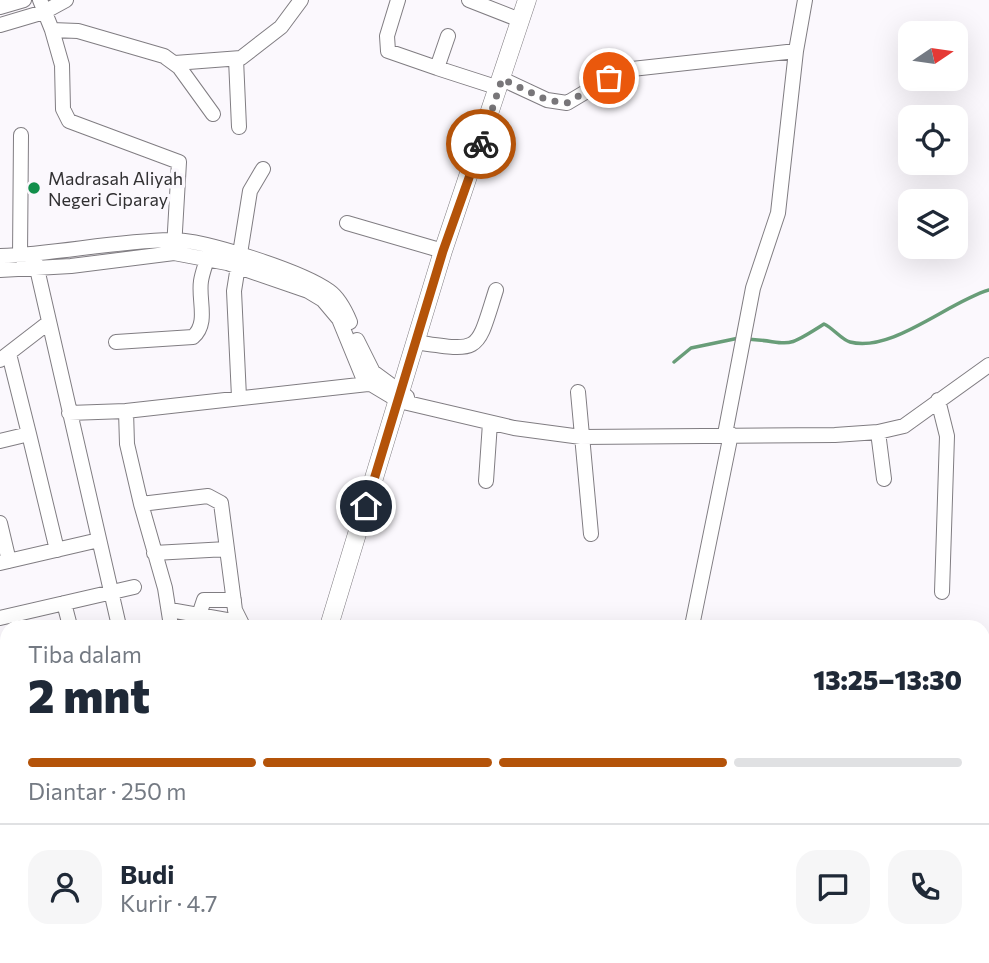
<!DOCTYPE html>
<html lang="id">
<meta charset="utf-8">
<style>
body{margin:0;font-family:Commissioner,sans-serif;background:#f6f6f7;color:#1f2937;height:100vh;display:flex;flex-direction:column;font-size:26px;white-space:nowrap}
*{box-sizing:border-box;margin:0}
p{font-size:23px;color:#747a83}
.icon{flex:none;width:38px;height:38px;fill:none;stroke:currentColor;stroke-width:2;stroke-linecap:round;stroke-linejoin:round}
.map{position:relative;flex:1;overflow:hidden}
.details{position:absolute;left:0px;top:620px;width:990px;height:345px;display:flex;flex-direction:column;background:#fff;border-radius:21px 21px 0 0;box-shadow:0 7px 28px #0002}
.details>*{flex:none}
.needle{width:46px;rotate:77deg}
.buttons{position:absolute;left:898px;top:21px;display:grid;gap:14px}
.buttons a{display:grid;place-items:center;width:70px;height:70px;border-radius:14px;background:#fff;box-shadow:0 7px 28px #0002;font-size:35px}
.pin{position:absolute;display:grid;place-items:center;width:60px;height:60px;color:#fff;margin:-30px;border:4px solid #fff;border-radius:50%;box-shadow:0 2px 7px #0007}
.courier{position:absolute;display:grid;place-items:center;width:70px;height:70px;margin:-35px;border:5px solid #b45309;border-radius:50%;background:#fff;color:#222;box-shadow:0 2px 9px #0007}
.headline em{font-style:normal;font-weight:800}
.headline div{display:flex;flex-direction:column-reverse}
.headline{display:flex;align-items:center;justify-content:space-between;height:119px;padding:0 28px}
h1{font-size:46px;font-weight:800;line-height:52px}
.bar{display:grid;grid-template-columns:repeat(4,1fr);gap:10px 7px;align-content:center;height:84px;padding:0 28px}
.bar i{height:9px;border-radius:5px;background:#e0e1e3}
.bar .current{background:#b45309}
.bar p{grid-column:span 4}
.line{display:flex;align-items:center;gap:18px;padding:0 28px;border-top:2px solid #e0e1e3}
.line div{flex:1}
.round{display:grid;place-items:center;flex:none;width:74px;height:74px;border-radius:21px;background:#f6f6f7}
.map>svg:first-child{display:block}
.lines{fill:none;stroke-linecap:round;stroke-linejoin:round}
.stream{stroke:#689d78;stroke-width:3.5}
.minor-casing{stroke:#807d82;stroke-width:16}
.major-casing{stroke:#807d82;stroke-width:19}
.minor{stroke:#fff;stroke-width:14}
.major{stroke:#fff;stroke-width:18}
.done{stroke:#787679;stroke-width:7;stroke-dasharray:0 12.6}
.route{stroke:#b45309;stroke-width:9}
.poi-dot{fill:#128f4b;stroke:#fbf8fd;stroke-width:2.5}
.labels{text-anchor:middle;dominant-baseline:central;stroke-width:7;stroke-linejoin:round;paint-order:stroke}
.poi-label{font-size:18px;fill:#313032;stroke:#fbf8fd;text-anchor:start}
</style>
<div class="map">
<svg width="989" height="963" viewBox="0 0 989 963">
<rect width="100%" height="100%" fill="#fbf8fd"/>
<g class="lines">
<!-- stream -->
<path class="stream" d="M 747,339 C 793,342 782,351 824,324 C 833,328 842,340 850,342 C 892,353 948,302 989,290
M 674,362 L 691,348 L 739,338"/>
<!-- minor casing -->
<g class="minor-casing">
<path id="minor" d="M 40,0 L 52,30 L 78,31 L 164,56 L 179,67 L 213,114
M 398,0 L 387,36 L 388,51 L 437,68
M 469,0 L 520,20
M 0,7 L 24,0
M 0,25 L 44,12 L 66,0
M 52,30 L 62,65 L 63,109 L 69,121 L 179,162 L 174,248
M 448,36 L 437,68 L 499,88
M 236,59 L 239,127
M 175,63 L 241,58 L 281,27 L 301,0
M 502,79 L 547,100 L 567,103 L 609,78 L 632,69 L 796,51
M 347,223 L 443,251
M 0,256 C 57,254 114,241 171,240 C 203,239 303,272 329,291 C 339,298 345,310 350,322
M 20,256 L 21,135
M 35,260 L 119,626
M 0,270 L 71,266 L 174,253 L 227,263 L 308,291 L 323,300 L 339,319 L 364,380 L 399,401 L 514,428 L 581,437 L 835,435 L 878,432 L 904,426 L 989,365
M 357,340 L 373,372 L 407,397
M 116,342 L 193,337 C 209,323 198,300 201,281 C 202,274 205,266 207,259
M 415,342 C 482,352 476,353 496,290
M 9,354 L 29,434
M 0,360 L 48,323
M 578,392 L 591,534
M 239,397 L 234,291 L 250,191 L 263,169
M 938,400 L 947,436 L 942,592
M 69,413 L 126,411
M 878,432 L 884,479
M 725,434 L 753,288 L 778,213 L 796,51 L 805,0
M 0,441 L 29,434 L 57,550
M 486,481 L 490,423
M 141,504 L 165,588 L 171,626
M 0,523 L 9,561
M 154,553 L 227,549
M 0,563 L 99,540
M 64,603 L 70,626
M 170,610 L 238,622
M 199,615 L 204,600 L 234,600
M 0,618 L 134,587
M 243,626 L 235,610 L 221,503 L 208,496 L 141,504 L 127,444 L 126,411 L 368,384
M 692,626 L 731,434
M 0,740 L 7,769
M 0,789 L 7,788
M 0,893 L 7,894
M 0,953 L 7,925
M 630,963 L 631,957"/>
</g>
<!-- major casing -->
<g class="major-casing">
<path id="major" d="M 329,626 L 443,251 L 527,0
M 226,963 L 227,957"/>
</g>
<!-- minor -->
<use href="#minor" class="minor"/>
<!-- major -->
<use href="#major" class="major"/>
</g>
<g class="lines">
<!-- done -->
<path class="done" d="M 481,144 L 502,79 L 547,100 L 567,103 L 609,78"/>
<!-- route -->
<path class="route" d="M 366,506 L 443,251 L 481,144"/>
</g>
<!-- markers -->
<circle class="poi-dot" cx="34" cy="188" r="7"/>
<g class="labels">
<!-- poi labels -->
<g class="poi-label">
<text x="48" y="178">Madrasah Aliyah<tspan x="48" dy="21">Negeri Ciparay</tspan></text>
</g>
</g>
</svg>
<div class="buttons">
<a><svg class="needle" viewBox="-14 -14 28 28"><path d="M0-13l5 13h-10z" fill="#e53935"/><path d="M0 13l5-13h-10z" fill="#747a83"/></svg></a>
<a><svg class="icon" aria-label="locate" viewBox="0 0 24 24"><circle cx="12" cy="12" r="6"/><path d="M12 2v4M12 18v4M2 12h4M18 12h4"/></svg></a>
<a><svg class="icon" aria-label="layers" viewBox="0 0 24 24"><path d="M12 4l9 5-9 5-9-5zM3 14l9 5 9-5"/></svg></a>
</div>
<div class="pin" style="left:609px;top:78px;background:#ea580c"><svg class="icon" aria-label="bag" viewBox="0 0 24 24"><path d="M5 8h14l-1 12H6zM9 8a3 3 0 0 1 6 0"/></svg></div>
<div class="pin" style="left:366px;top:506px;background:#1f2937"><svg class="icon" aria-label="home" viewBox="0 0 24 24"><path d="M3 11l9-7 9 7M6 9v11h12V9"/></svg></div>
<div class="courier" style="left:481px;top:144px"><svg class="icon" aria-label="bike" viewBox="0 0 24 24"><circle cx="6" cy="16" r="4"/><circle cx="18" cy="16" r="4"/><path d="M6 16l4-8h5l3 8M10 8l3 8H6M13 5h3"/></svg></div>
<section class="details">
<div class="headline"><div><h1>2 mnt</h1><p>Tiba dalam</p></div><em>13:25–13:30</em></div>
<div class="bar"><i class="current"></i><i class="current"></i><i class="current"></i><i></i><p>Diantar · 250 m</p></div>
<div class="line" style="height:126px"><a class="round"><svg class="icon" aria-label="person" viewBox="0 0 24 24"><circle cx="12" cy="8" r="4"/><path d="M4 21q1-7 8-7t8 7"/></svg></a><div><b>Budi</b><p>Kurir · 4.7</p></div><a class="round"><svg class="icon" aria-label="chat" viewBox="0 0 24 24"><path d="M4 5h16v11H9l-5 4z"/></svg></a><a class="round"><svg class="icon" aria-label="phone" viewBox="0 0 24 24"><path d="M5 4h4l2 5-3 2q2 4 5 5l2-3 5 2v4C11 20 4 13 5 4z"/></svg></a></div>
</section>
</div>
